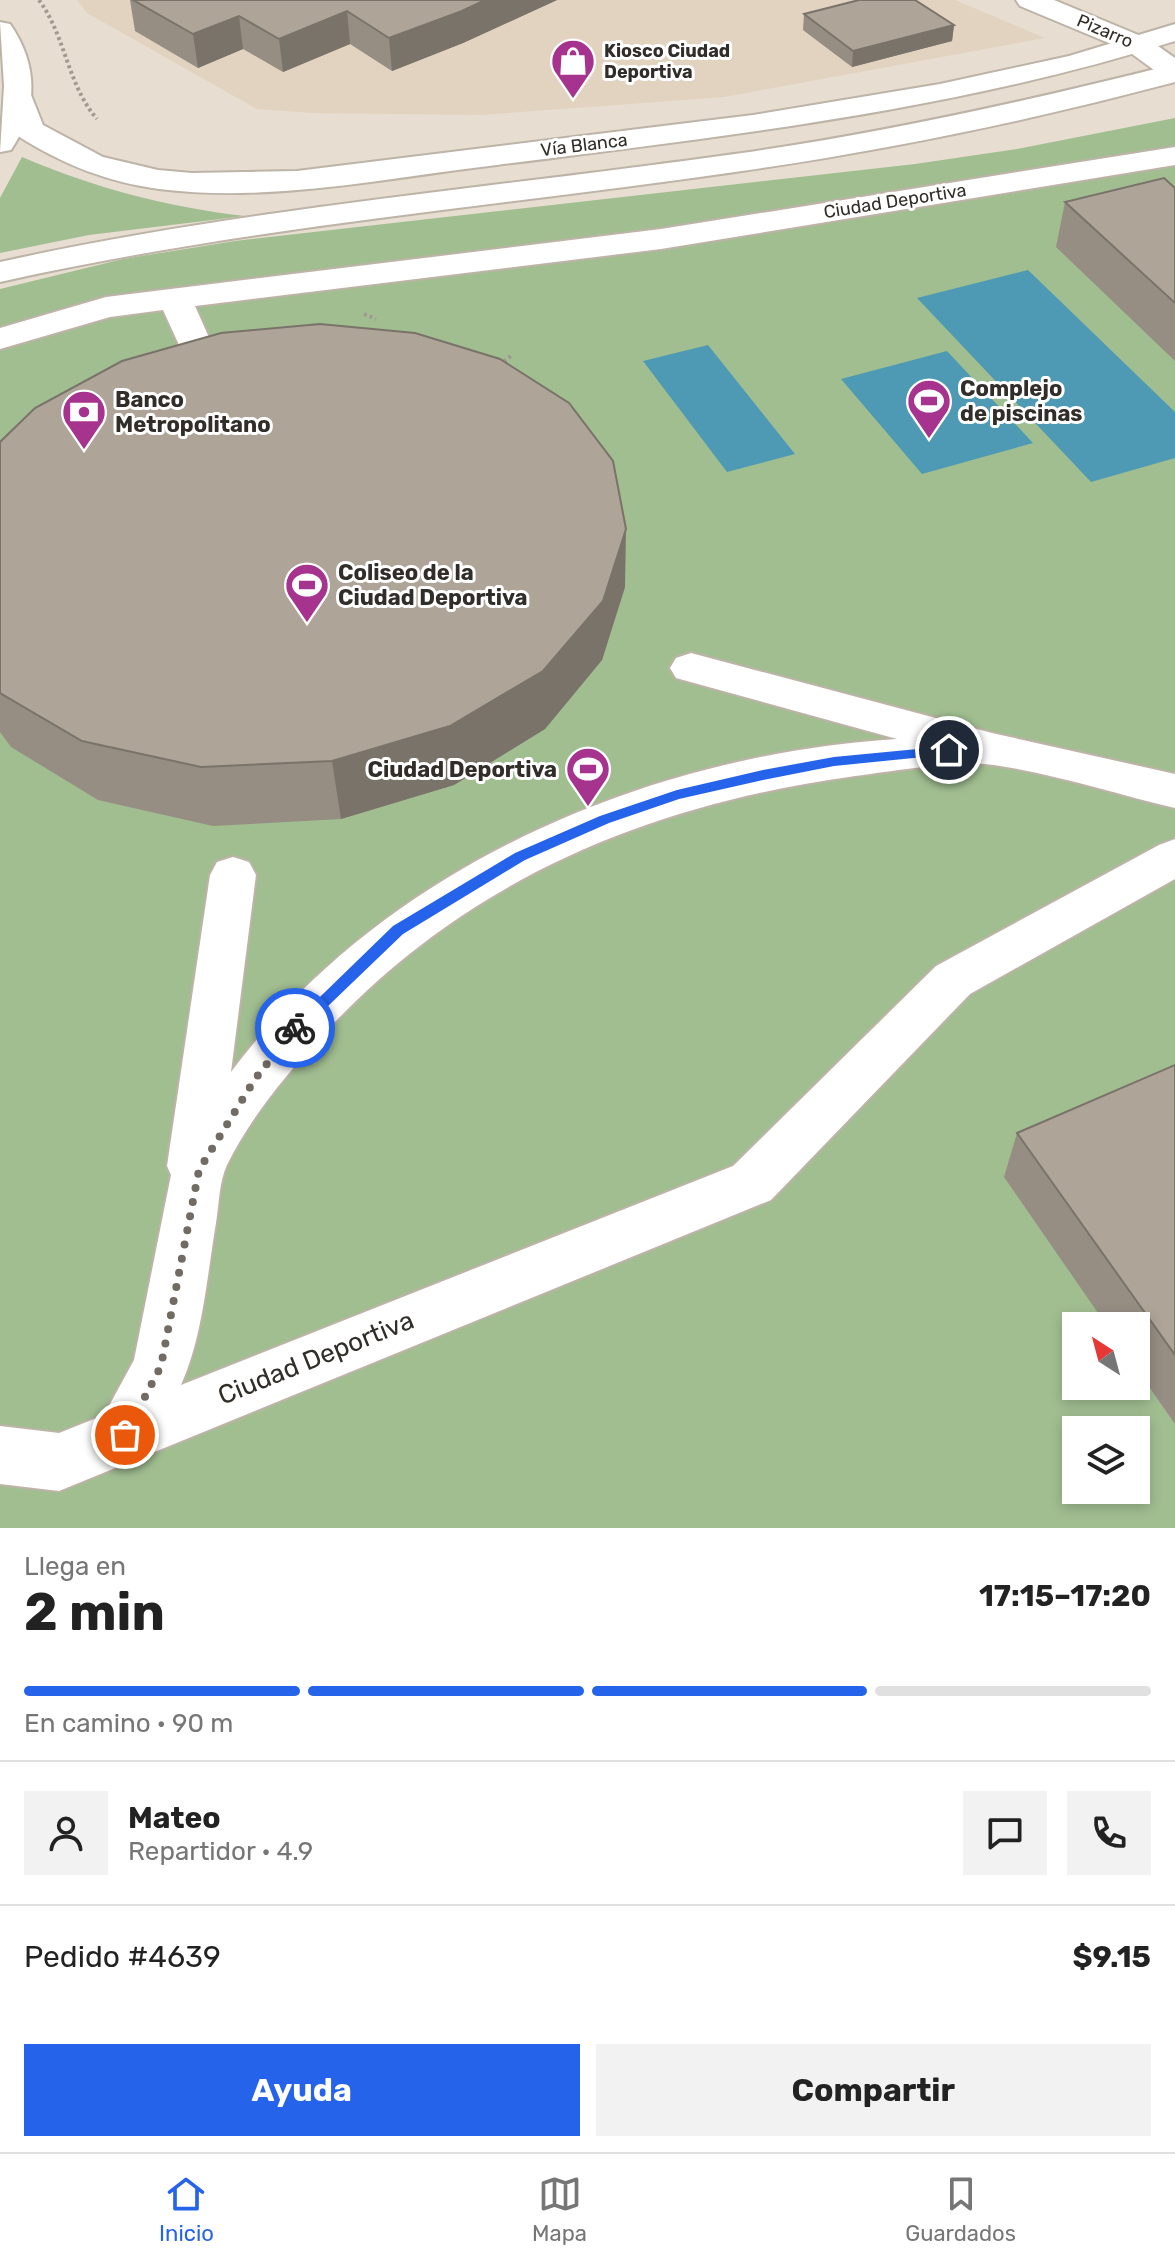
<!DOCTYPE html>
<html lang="es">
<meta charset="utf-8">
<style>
body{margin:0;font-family:Rubik,sans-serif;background:#f2f2f2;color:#222;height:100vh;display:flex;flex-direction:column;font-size:30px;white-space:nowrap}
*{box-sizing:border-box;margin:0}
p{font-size:26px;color:#767676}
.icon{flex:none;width:44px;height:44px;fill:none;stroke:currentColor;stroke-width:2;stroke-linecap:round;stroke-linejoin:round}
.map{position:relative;height:1528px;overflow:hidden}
.sheet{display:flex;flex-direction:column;background:#fff;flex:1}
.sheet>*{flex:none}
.needle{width:52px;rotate:324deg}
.tools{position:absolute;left:1062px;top:1312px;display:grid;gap:16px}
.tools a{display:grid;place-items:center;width:88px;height:88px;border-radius:0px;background:#fff;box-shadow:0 4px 12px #0003;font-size:40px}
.pin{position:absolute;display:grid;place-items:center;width:68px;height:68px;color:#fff;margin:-34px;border:4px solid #fff;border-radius:50%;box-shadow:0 2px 8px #0007}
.courier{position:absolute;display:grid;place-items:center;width:80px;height:80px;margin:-40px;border:6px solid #2563eb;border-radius:50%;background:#fff;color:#222;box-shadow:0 2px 10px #0007}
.overview em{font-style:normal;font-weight:700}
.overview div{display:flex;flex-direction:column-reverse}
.overview{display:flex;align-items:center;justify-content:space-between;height:136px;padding:0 24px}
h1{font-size:52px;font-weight:700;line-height:60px}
.bar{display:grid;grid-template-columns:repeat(4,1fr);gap:12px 8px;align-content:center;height:96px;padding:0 24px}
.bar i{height:10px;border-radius:6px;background:#e0e0e0}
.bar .selected{background:#2563eb}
.bar p{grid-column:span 4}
.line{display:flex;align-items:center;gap:20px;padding:0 24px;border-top:2px solid #e0e0e0}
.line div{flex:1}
.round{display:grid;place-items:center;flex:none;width:84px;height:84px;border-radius:0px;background:#f2f2f2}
.action{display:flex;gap:16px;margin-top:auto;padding:16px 24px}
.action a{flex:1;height:92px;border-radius:0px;background:#2563eb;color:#fff;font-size:32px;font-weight:700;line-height:92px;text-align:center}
.action a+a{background:#f2f2f2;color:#222}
.dock{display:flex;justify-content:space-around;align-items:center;height:112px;border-top:2px solid #e0e0e0;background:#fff;font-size:22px;color:#767676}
.dock a{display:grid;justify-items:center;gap:4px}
.dock .selected{color:#2563eb}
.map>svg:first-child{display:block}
.built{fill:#e2d3c0}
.green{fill:#a1be91;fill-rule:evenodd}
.water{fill:#4e9ab4}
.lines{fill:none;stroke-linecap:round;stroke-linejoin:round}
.minor-casing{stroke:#bdb3a7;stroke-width:4}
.major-casing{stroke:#bdb3a7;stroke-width:4}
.highway-casing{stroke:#bdb3a7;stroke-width:4}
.path{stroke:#a29a90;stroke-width:4;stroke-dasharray:3 3;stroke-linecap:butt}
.minor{fill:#fff;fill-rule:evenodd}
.major{fill:#fff;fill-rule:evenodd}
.highway{fill:#fff;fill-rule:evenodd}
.wall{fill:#968d83}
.shaded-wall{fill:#7a736a}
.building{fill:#aea498;stroke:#7a736a;stroke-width:2}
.route{fill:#2563eb}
.done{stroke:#716b63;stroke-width:8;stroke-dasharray:0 14.4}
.labels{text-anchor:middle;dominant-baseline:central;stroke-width:6;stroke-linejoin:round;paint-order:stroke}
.far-street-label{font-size:18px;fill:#312d28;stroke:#fff}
.far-poi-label{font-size:18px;font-weight:bold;fill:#312d28;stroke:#fff;text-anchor:start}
.poi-label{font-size:22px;font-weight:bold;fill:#312d28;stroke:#fff;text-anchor:start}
.near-street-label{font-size:26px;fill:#312d28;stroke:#fff}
</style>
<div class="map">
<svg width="1175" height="1528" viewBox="0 0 1175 1528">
<rect width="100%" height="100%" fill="#e8ddd1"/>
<!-- built -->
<path class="built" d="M 77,0 L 955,0 L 1045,38 L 724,97 L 482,115 L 313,113 L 257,109 L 87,13 Z"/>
<!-- green -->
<path class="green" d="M 1175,118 L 1175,1528 L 0,1528 L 0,289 L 123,259 L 235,241 L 915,164 L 1017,149 ZM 1076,1326 L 1136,1326 L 1136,1386 L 1076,1386 ZM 1076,1430 L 1136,1430 L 1136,1490 L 1076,1490 Z
M 22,157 C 95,188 166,207 245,216 L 89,235 L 0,253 L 0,198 Z"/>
<!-- water -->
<path class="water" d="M 1028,270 L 1175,412 L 1175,458 L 1091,482 L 917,298 Z
M 708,345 L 795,454 L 727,472 L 643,361 Z
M 947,351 L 1033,443 L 922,474 L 841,379 Z"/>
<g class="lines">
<!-- minor casing -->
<g class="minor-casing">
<path id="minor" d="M 1016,0 L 1054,0 L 1148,39 L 1175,58 L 1175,81 L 1165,78 L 1128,51 L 1020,6 Z
M 1175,147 L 1175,165 L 661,249 L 195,306 L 215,351 L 209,358 L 197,362 L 185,358 L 163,310 L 110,317 L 0,349 L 0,328 L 106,297 L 661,229 Z
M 691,653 L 992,733 L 1175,774 L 1175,808 C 1116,794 1055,774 994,765 C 958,760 887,772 849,777 C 644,806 462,882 321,1037 C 286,1075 250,1118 227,1165 C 219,1182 219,1205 216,1223 C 207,1276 203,1336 181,1385 L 733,1166 L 936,966 L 1159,845 L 1175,839 L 1175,879 L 970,994 L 771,1200 L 59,1491 L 0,1484 L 0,1426 L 59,1433 L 104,1415 L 134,1360 L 171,1175 L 167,1166 L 210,875 L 217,862 L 233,857 L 249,862 L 256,875 L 231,1072 C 384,867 646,755 897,739 L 676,678 L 670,668 L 676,658 Z"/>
</g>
<!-- major casing -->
<g class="major-casing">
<path id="major" d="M 1175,24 L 1175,41 C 954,111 725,136 497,165 C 386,178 270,203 159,189 C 107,182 62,164 18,136 L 4,96 L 9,90 L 29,90 L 43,125 L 103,157 L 158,170 L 192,173 L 297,171 L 753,115 L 940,84 L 1069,56 Z
M 1175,64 L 1175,82 C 1033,120 888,150 742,171 C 494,207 245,227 0,282 L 0,262 C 245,208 494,188 742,153 C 889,132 1032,100 1175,64 Z"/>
</g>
<!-- highway casing -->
<g class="highway-casing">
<path id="highway" d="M 0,22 L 10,24 C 38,64 39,109 11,150 L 0,152 L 4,86 Z"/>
</g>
<!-- path -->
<path class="path" d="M 39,0 C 66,37 67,84 97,119
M 364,314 L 376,319
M 499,365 L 511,356"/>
<!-- minor -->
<use href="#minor" class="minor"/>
<!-- major -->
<use href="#major" class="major"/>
<!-- highway -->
<use href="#highway" class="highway"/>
</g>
<!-- wall -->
<path class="wall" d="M 130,0 L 557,0 L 463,43 L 392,71 L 350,44 L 283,72 L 243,49 L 198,68 L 135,31 Z
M 804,14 L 954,25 L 952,41 L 852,67 L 803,30 Z
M 1175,188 L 1175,361 L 1056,247 L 1065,202 Z
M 0,442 L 625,587 L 602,660 L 545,729 L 454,785 L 341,819 L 213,826 L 98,800 L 11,747 L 0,732 Z
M 1175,1065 L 1175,1424 L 1136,1368 L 1136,1326 L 1107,1326 L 1004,1177 L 1017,1133 Z"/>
<!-- shaded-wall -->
<path class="shaded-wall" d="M 485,0 L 557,0 L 463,43 L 392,71 L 389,38 Z
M 347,11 L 350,44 L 283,72 L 279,39 Z
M 239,16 L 243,49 L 198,68 L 193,34 Z
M 954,25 L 952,41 L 852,67 L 853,51 Z
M 626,529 L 625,587 L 602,660 L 545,729 L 454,785 L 341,819 L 332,761 Z"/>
<!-- building -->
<path class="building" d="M 133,0 L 485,0 L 462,11 L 389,38 L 347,11 L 279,39 L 239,16 L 193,34 Z
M 859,0 L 915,0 L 954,25 L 853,51 L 804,14 Z
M 1164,178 L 1175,188 L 1175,303 L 1065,202 Z
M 320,324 L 415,333 L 500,359 L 569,403 L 613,461 L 626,529 L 603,601 L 543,671 L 450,726 L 332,761 L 201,767 L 82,741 L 0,693 L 0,442 L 35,408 L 122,361 L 221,333 Z
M 1175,1065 L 1175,1355 L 1017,1133 Z"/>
<!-- route -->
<path class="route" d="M 949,746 L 953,747 L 953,754 L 834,766 L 763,780 L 679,799 L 609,823 L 525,860 L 403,934 L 301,1032 L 290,1032 L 288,1028 L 393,926 L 515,853 L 600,816 L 677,790 L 763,770 L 834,757 Z"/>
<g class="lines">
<!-- done -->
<path class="done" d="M 125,1435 L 161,1366 L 199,1170 L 255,1079 L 295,1028"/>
</g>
<!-- icons -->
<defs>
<g id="shop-pin" transform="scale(2.3)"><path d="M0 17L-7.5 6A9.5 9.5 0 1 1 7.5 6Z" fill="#a6338d" stroke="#fff"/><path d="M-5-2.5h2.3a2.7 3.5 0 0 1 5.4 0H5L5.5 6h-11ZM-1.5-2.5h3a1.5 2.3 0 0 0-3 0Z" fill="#fff"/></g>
<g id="stadium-pin" transform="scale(2.3)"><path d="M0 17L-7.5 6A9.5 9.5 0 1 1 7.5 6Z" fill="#a6338d" stroke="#fff"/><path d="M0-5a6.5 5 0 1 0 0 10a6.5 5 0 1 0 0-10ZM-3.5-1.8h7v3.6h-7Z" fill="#fff"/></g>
<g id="bank-pin" transform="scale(2.3)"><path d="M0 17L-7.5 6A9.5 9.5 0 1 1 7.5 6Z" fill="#a6338d" stroke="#fff"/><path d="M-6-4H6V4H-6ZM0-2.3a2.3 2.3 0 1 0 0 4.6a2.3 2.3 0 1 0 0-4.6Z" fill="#fff"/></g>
</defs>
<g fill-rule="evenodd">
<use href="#shop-pin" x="573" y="61"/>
<use href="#stadium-pin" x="929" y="401"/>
<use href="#bank-pin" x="84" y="412"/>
<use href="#stadium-pin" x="307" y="585"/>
<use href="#stadium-pin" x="588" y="769"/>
</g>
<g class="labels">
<!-- far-street labels -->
<g class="far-street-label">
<text transform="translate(1105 31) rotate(23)">Pizarro</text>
<text transform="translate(584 145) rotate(-7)">Vía Blanca</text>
<text transform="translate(895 201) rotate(-9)">Ciudad Deportiva</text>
</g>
<!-- far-poi labels -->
<g class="far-poi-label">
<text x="604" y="51">Kiosco Ciudad<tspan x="604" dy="21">Deportiva</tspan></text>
</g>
<!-- poi labels -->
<g class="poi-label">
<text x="960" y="388">Complejo<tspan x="960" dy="25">de piscinas</tspan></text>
<text x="115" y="399">Banco<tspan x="115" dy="25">Metropolitano</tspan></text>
<text x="338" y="572">Coliseo de la<tspan x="338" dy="25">Ciudad Deportiva</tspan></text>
<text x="557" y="769" text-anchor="end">Ciudad Deportiva</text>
</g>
<!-- near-street labels -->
<g class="near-street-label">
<text transform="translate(316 1358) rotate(-22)">Ciudad Deportiva</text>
</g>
</g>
</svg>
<div class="tools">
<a><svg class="needle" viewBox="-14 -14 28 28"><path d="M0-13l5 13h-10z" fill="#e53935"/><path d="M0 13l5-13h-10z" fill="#767676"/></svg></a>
<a><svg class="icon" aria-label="layers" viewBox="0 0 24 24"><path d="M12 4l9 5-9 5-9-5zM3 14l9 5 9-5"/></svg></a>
</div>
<div class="pin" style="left:125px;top:1435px;background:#ea580c"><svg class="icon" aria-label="bag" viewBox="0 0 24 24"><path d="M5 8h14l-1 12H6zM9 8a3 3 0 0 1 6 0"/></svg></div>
<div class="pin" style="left:949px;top:750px;background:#1f2937"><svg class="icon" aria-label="home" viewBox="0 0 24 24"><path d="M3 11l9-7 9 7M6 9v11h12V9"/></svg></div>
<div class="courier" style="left:295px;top:1028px"><svg class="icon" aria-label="bike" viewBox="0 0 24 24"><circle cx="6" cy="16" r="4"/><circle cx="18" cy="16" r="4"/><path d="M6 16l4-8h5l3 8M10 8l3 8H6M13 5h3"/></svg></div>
</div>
<section class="sheet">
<div class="overview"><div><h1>2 min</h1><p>Llega en</p></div><em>17:15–17:20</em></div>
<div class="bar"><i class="selected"></i><i class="selected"></i><i class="selected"></i><i></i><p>En camino · 90 m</p></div>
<div class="line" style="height:144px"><a class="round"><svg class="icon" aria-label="person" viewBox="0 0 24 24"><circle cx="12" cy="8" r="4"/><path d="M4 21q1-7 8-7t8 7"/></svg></a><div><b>Mateo</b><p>Repartidor · 4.9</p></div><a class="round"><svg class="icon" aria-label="chat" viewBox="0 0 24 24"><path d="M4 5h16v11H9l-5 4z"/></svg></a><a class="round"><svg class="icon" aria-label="phone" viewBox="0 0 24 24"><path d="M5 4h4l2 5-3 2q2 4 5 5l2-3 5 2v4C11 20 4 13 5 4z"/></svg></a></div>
<div class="line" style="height:104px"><div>Pedido #4639</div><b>$9.15</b></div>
<div class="action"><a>Ayuda</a><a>Compartir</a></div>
</section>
<nav class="dock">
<a class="selected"><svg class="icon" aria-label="home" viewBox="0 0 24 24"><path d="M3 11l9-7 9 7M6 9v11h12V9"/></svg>Inicio</a>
<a><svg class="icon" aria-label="map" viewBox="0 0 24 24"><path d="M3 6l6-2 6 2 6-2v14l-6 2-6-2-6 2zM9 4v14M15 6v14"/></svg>Mapa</a>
<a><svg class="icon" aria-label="saved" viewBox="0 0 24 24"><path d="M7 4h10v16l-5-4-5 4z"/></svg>Guardados</a>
</nav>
